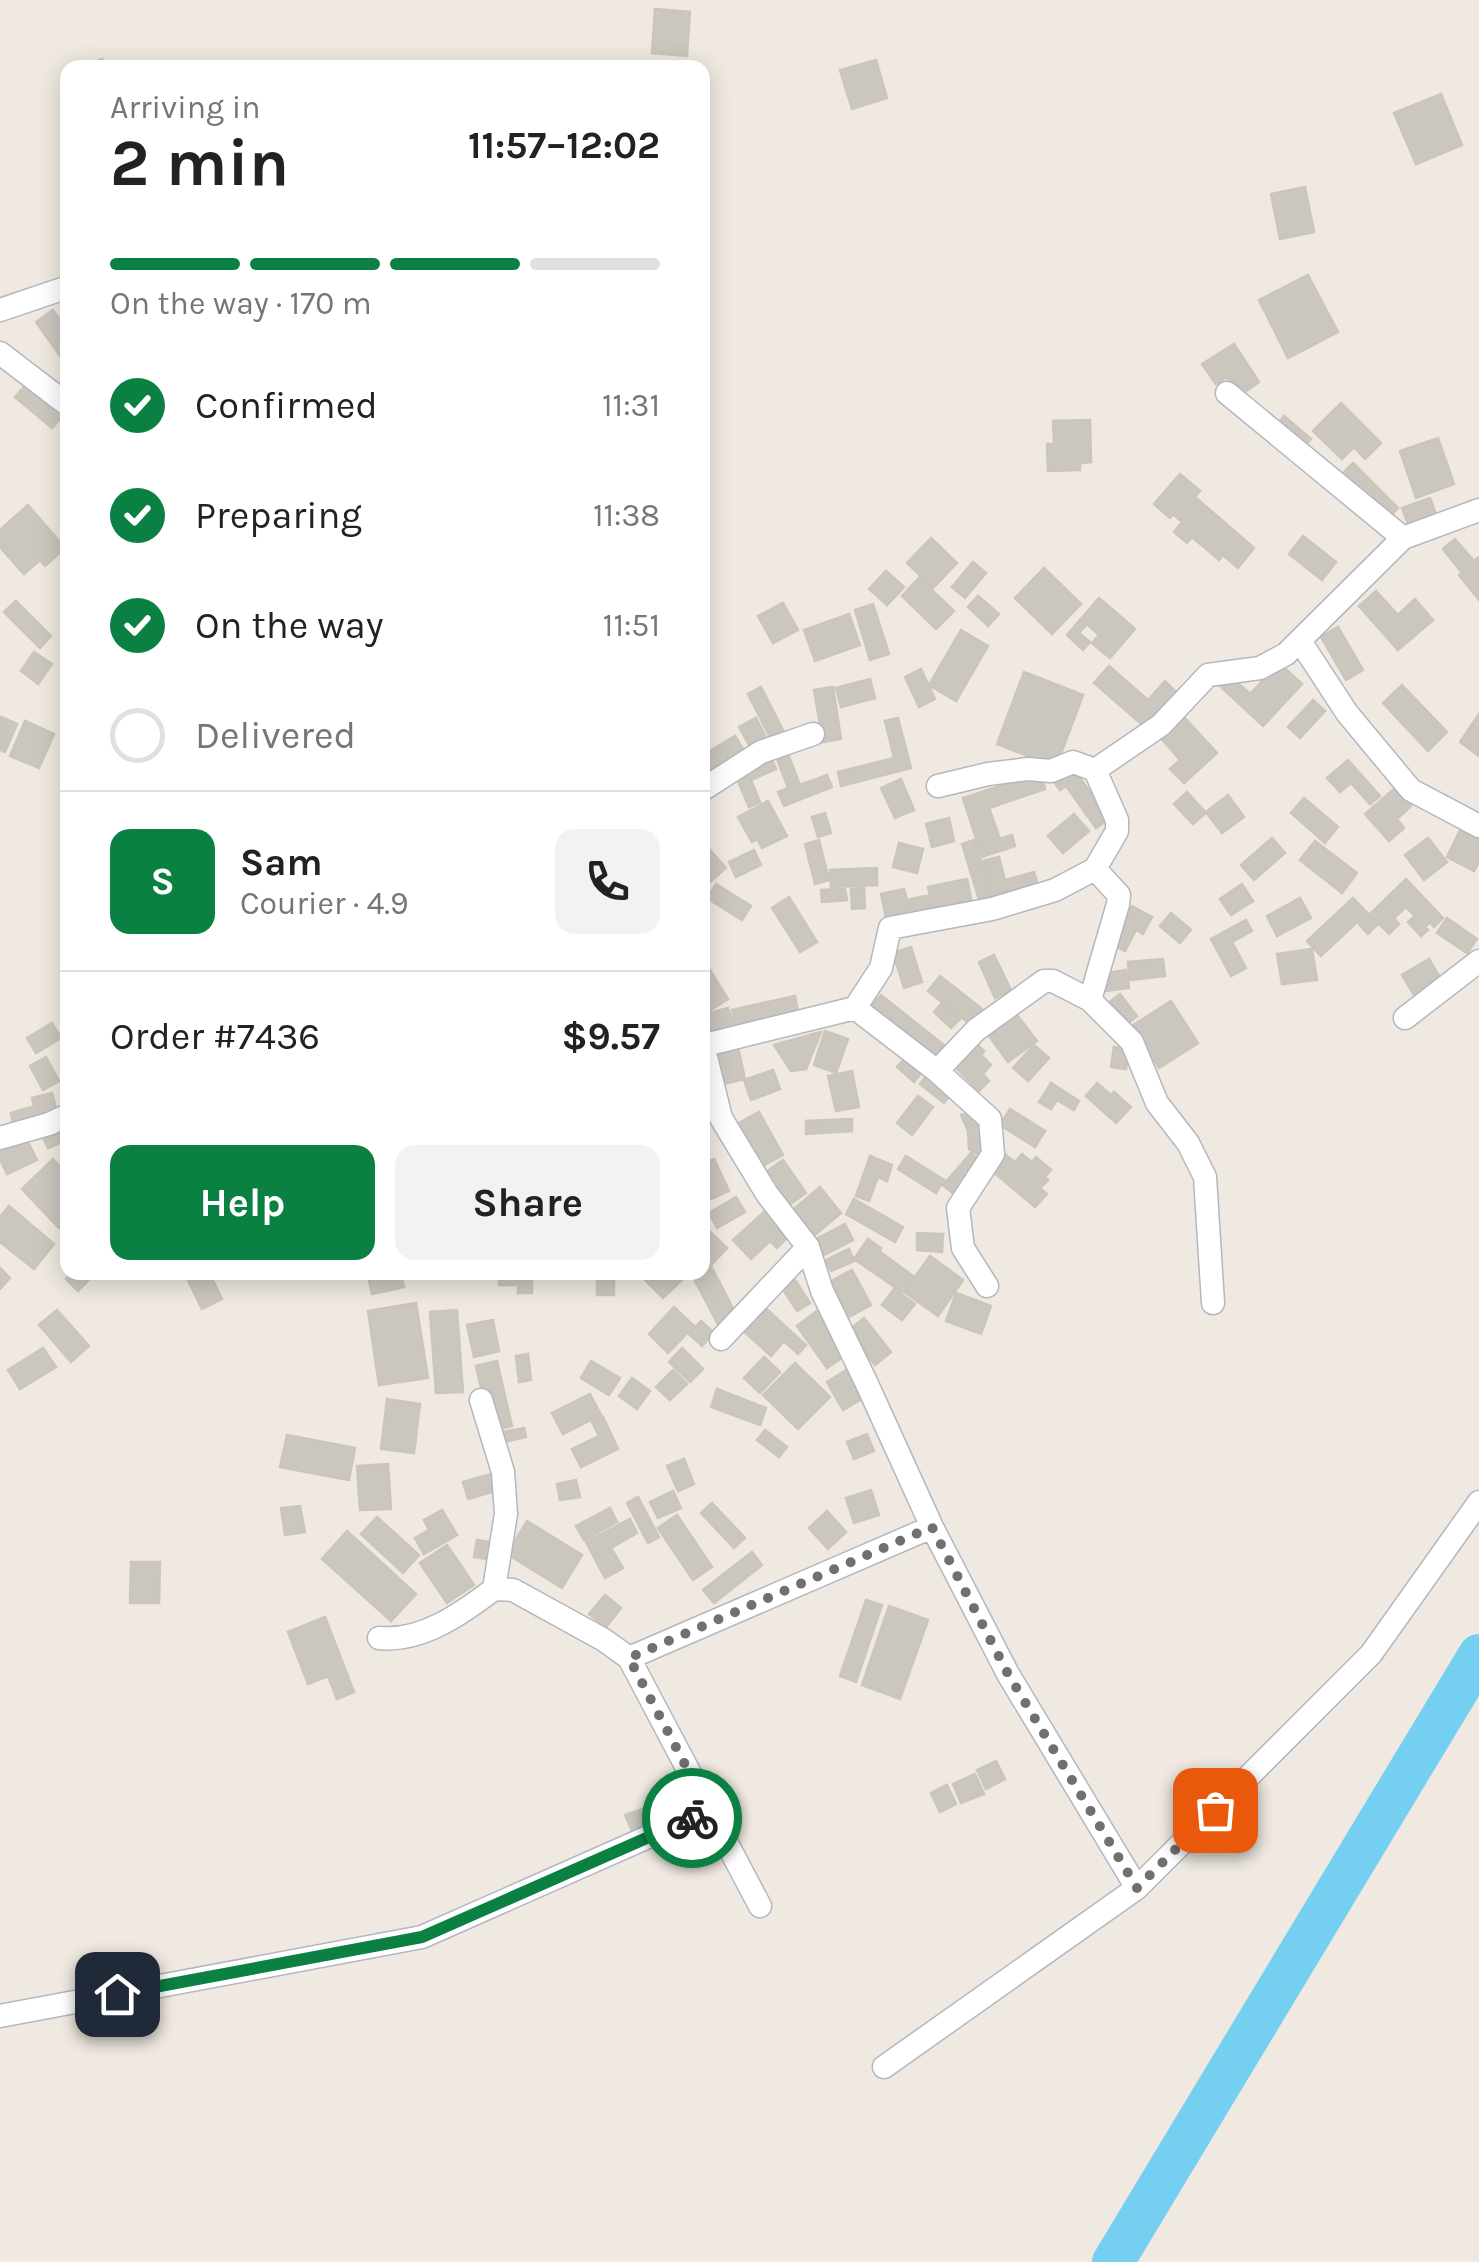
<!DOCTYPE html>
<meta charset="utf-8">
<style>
body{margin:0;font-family:Karla,sans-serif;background:#f2f2f2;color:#222;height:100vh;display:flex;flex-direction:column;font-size:38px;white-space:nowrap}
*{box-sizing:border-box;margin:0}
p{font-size:32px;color:#767676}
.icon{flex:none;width:55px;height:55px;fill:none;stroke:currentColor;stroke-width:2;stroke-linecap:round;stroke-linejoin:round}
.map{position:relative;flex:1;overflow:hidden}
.panel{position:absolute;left:60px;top:60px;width:650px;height:1220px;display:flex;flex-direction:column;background:#fff;border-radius:20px;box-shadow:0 5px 25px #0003}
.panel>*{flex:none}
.pin{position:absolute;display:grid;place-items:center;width:85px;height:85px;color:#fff;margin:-42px;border-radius:20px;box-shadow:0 5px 15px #0006}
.courier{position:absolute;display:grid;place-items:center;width:100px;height:100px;margin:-50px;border:8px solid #0b8043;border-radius:50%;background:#fff;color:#222;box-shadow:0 2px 12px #0007}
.head em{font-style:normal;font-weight:700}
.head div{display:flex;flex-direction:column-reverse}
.head{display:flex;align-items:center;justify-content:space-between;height:170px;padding:0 50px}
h1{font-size:65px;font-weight:700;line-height:75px}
.bar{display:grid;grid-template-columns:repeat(4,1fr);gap:15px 10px;align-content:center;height:120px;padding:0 50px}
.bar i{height:12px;border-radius:8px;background:#e0e0e0}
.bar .current{background:#0b8043}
.bar p{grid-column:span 4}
.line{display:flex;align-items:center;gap:25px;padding:0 50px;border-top:2px solid #e0e0e0}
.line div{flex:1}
.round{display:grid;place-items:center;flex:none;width:105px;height:105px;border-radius:20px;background:#f2f2f2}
ol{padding:0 50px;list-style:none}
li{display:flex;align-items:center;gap:30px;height:110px}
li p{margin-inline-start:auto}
li .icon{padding:10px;border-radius:50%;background:#0b8043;color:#fff;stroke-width:4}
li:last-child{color:#767676}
li i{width:55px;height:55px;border:5px solid #e0e0e0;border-radius:50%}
.button{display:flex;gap:20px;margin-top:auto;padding:20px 50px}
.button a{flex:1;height:115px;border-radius:20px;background:#0b8043;color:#fff;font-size:40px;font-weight:700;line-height:115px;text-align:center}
.button a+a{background:#f2f2f2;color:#222}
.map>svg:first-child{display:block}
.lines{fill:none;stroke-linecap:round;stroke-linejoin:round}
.river{stroke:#75cff0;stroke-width:42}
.building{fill:#cbc7bf;stroke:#cbc5ba;stroke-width:2.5}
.minor-casing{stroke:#b4b7c1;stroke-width:25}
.minor{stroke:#fff;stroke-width:22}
.done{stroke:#726f6d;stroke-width:10;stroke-dasharray:0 18}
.route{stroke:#0b8043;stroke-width:12}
</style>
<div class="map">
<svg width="1479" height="2262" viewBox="0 0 1479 2262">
<rect width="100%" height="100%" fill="#efe9e1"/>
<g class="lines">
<!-- river -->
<path class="river" d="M 1113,2262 L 1479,1655"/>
</g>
<!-- building -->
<path class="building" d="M 655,9 L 690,12 L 687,56 L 652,53 Z
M 102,59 L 106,68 L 83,68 Z
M 876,60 L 887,98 L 852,109 L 840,70 Z
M 1441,94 L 1462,145 L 1416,164 L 1394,113 Z
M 1305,187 L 1314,232 L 1280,239 L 1271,194 Z
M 1308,275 L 1338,332 L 1288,358 L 1259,300 Z
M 53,310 L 68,331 L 68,353 L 61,357 L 36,322 Z
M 1234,344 L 1259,382 L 1239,396 L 1227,377 L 1216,384 L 1202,364 Z
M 24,387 L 61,418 L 52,428 L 15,397 Z
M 1341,403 L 1381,443 L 1365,459 L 1354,447 L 1342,459 L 1313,431 Z
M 1284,416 L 1311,439 L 1301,451 L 1274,428 Z
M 1090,420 L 1091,462 L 1080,463 L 1080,470 L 1048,471 L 1047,444 L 1054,444 L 1053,421 Z
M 1438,438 L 1454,484 L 1416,498 L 1400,451 Z
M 1353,463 L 1398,508 L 1385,521 L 1340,476 Z
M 1180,474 L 1200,491 L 1195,497 L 1254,548 L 1238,568 L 1223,555 L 1219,560 L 1192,537 L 1187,543 L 1174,532 L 1182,522 L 1173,514 L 1170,518 L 1154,504 Z
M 1430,498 L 1436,514 L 1408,524 L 1402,508 Z
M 28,505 L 65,548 L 45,566 L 40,560 L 24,574 L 0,547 L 0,530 Z
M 1303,536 L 1336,562 L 1322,580 L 1289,554 Z
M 931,538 L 957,563 L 933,588 L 907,563 Z
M 1455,539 L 1474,561 L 1479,557 L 1479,600 L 1459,575 L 1462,573 L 1443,549 Z
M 973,562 L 986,573 L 965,598 L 952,587 Z
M 1044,568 L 1081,604 L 1052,634 L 1015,598 Z
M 886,571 L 904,587 L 887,605 L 869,589 Z
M 919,578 L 954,611 L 936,629 L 902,596 Z
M 1376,591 L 1398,615 L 1415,599 L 1433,620 L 1398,650 L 1359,606 Z
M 978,596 L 999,614 L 988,626 L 968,607 Z
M 1099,598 L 1135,629 L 1110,658 L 1092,643 L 1099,635 L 1087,624 L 1079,633 L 1090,642 L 1083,650 L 1067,635 Z
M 16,601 L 51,636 L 40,648 L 4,612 Z
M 783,603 L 798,630 L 773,643 L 758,616 Z
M 873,604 L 889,654 L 870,660 L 855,610 Z
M 849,614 L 860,645 L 815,661 L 804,630 Z
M 1338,627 L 1363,670 L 1346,680 L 1321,637 Z
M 961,630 L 988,646 L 956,701 L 929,685 Z
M 34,652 L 52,664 L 38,684 L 21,671 Z
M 1279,663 L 1302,684 L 1263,726 L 1220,686 L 1230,676 L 1250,694 Z
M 1109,666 L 1148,700 L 1165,681 L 1177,693 L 1146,728 L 1094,683 Z
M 921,669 L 935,699 L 919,707 L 905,677 Z
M 1024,672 L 1083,695 L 1056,767 L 997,744 Z
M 870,679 L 875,698 L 841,707 L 836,688 Z
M 1402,685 L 1447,732 L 1428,751 L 1383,703 Z
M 761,687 L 787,738 L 774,745 L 748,694 Z
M 833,687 L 841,739 L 823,742 L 814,690 Z
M 1313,700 L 1325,711 L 1300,738 L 1288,727 Z
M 1479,714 L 1479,756 L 1460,742 Z
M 1,717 L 17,724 L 5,752 L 0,750 Z
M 1184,717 L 1217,753 L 1184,783 L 1170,769 L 1180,760 L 1161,738 Z
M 756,718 L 768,741 L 752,750 L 739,727 Z
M 898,718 L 911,768 L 841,786 L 838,772 L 894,758 L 885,721 Z
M 25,721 L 54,734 L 39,768 L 10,756 Z
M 735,736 L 747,755 L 702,783 L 702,756 Z
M 788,754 L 800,785 L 827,775 L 832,787 L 784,806 L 778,792 L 788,788 L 777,759 Z
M 770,756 L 776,769 L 751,780 L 760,802 L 749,807 L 734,772 Z
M 1348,760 L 1380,796 L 1370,804 L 1351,783 L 1340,792 L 1327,778 Z
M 1071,765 L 1109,819 L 1096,828 L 1066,786 L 1060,790 L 1052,779 Z
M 1040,773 L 1045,789 L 989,808 L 1000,839 L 1012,835 L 1015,846 L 982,857 L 963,798 Z
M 901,779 L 914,810 L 895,818 L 881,788 Z
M 1395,788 L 1411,806 L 1397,819 L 1404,828 L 1389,841 L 1365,814 Z
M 1187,792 L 1206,813 L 1193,824 L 1174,804 Z
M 1228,795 L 1244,817 L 1222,833 L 1206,812 Z
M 1304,798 L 1338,827 L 1325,843 L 1291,813 Z
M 768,801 L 787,836 L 762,848 L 757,839 L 752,842 L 738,817 Z
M 825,813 L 831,833 L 818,837 L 812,817 Z
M 1074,814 L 1089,831 L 1063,853 L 1048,836 Z
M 949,818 L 954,841 L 932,847 L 926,824 Z
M 1462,826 L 1479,835 L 1479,862 L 1474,871 L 1447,857 Z
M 1272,838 L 1285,853 L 1254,880 L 1241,865 Z
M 1428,838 L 1447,862 L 1424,880 L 1405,855 Z
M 819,840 L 829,880 L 815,884 L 805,844 Z
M 974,840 L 993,902 L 981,906 L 962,844 Z
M 702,841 L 726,868 L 710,882 L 702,874 Z
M 1315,841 L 1357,873 L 1342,893 L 1300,860 Z
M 899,843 L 923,849 L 917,873 L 893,867 Z
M 754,850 L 761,865 L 736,877 L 729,862 Z
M 999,857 L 1005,880 L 1034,872 L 1040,892 L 995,904 L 983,861 Z
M 877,868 L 877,885 L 831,887 L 830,870 Z
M 967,879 L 972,903 L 887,922 L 881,894 L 904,889 L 907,900 L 930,895 L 928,887 Z
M 1406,879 L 1443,918 L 1434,927 L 1430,922 L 1425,927 L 1428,930 L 1421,936 L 1408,922 L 1415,916 L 1406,907 L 1394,918 L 1399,924 L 1389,934 L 1370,914 Z
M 716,884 L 751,906 L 742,920 L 707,898 Z
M 1242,884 L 1253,901 L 1231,915 L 1220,899 Z
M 864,888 L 865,908 L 852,909 L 851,889 Z
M 845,889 L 847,900 L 822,902 L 821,890 Z
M 789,897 L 817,942 L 800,952 L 772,908 Z
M 1300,898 L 1311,918 L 1277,936 L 1267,916 Z
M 1353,898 L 1378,924 L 1368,934 L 1357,922 L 1321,956 L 1307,941 Z
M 1132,906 L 1152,917 L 1143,934 L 1136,930 L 1125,951 L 1111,944 Z
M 1171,913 L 1191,930 L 1180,943 L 1160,926 Z
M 1447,918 L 1477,939 L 1467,953 L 1437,933 Z
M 1246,920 L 1252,931 L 1232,942 L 1246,968 L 1231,976 L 1211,939 Z
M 911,947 L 922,982 L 904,988 L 893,953 Z
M 1312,949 L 1317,980 L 1282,984 L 1277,954 Z
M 994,955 L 1011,990 L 995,998 L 979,962 Z
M 1163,959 L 1165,976 L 1130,980 L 1128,962 Z
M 1429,959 L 1444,984 L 1417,1000 L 1402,975 Z
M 708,967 L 728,999 L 704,1014 L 702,970 Z
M 1126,970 L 1129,988 L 1105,991 L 1102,974 Z
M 940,976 L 982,1009 L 970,1024 L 928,991 Z
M 1120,994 L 1137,1016 L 1125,1026 L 1107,1004 Z
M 881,995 L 945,1046 L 934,1059 L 870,1008 Z
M 795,996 L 799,1016 L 737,1030 L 732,1010 Z
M 1171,1001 L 1198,1043 L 1159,1068 L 1132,1026 Z
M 942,1003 L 960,1019 L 951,1028 L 934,1012 Z
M 1011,1007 L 1037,1041 L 1008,1062 L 983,1028 Z
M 728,1008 L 735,1030 L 712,1036 L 706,1014 Z
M 52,1023 L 61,1038 L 36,1053 L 27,1038 Z
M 825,1031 L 848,1039 L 836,1073 L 814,1065 Z
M 821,1032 L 806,1069 L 791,1071 L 774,1045 Z
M 975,1042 L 984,1051 L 981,1055 L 991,1065 L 983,1074 L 989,1081 L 979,1091 L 953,1065 Z
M 1034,1045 L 1049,1058 L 1028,1081 L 1013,1068 Z
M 738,1047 L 745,1079 L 724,1084 L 717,1052 Z
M 1114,1047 L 1129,1050 L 1126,1069 L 1111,1067 Z
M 907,1056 L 924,1070 L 914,1082 L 897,1067 Z
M 46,1057 L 59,1081 L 43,1090 L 30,1066 Z
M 773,1070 L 780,1089 L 751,1100 L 744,1080 Z
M 852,1071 L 859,1107 L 836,1111 L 828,1076 Z
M 929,1072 L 953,1091 L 944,1103 L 920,1084 Z
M 1051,1083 L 1079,1101 L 1074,1110 L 1057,1100 L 1051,1109 L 1039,1102 Z
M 1097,1083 L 1111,1095 L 1114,1092 L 1131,1107 L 1116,1123 L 1086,1096 Z
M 52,1093 L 58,1116 L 14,1127 L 11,1113 L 34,1106 L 32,1098 Z
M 918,1096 L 933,1107 L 912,1135 L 897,1123 Z
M 1010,1109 L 1045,1131 L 1035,1147 L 1000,1125 Z
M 759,1112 L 783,1155 L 759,1168 L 735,1125 Z
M 975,1112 L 983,1131 L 984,1158 L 969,1149 L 968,1131 L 961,1115 Z
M 852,1119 L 852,1131 L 806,1134 L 806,1121 Z
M 57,1126 L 64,1141 L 48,1148 L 41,1133 Z
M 27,1140 L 37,1160 L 7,1174 L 0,1159 L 0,1152 Z
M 971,1153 L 984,1164 L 956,1196 L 943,1185 Z
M 1003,1153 L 1015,1162 L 1022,1154 L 1032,1162 L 1036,1157 L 1051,1170 L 1045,1177 L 1048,1180 L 1040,1188 L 1047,1194 L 1035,1207 L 990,1169 Z
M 870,1156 L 892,1165 L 887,1181 L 878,1177 L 869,1201 L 856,1196 Z
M 906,1156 L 944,1180 L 936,1193 L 898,1169 Z
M 53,1159 L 68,1175 L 68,1220 L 59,1228 L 22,1189 Z
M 714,1159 L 729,1191 L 702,1203 L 702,1164 Z
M 783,1160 L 806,1193 L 786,1207 L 763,1174 Z
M 820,1187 L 841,1213 L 810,1239 L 788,1214 Z
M 736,1197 L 745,1212 L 717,1228 L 709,1213 Z
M 854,1199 L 903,1227 L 895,1242 L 846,1214 Z
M 9,1206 L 54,1244 L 34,1269 L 0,1242 L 0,1217 Z
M 766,1210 L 790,1235 L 777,1248 L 770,1241 L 751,1259 L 733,1240 Z
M 702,1224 L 727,1248 L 709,1267 L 702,1261 Z
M 845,1224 L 853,1240 L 824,1255 L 816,1239 Z
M 917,1233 L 943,1234 L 942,1252 L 917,1250 Z
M 868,1239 L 881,1248 L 879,1251 L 913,1276 L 902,1292 L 854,1259 Z
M 849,1249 L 854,1261 L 831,1271 L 826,1260 Z
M 930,1256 L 963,1280 L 938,1316 L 904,1292 Z
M 0,1268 L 10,1278 L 0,1289 Z
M 712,1268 L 738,1318 L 720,1328 L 693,1277 Z
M 852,1270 L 871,1305 L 847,1318 L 829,1282 Z
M 72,1272 L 96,1272 L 78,1291 L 66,1279 Z
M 184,1272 L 209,1272 L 222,1299 L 202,1309 Z
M 367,1272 L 386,1272 L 388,1282 L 402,1279 L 404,1287 L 372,1294 Z
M 499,1272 L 532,1272 L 532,1293 L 518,1293 L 518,1285 L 499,1285 Z
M 597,1272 L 614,1272 L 614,1295 L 597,1295 Z
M 637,1272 L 676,1272 L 683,1279 L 663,1298 Z
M 795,1280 L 810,1303 L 797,1311 L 782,1288 Z
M 894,1289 L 915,1304 L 902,1320 L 882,1305 Z
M 956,1293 L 991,1306 L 981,1334 L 946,1321 Z
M 416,1303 L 428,1378 L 379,1385 L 368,1311 Z
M 761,1304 L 806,1345 L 798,1354 L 784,1341 L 771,1356 L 740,1328 Z
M 674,1307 L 694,1326 L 668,1353 L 649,1334 Z
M 57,1310 L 89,1346 L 71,1362 L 39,1325 Z
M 457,1310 L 463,1392 L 436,1393 L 430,1312 Z
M 818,1310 L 849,1353 L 827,1368 L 797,1326 Z
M 864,1318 L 891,1352 L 875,1365 L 848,1331 Z
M 493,1320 L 499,1351 L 474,1357 L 467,1325 Z
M 701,1321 L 714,1333 L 702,1346 L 689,1334 Z
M 43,1348 L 56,1367 L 20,1389 L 8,1370 Z
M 682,1348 L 703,1369 L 690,1382 L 669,1362 Z
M 528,1354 L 531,1380 L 519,1382 L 516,1356 Z
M 764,1357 L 780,1372 L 760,1393 L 744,1378 Z
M 497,1361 L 512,1426 L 491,1431 L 476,1366 Z
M 591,1361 L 620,1378 L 609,1395 L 581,1378 Z
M 795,1363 L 830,1397 L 798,1429 L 763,1395 Z
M 848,1369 L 865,1397 L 843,1410 L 827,1382 Z
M 673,1370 L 687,1384 L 670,1400 L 656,1387 Z
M 632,1378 L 650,1391 L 637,1409 L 619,1396 Z
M 717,1389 L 766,1408 L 760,1425 L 711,1407 Z
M 590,1394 L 601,1415 L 563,1434 L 552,1413 Z
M 387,1399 L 420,1404 L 414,1453 L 381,1449 Z
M 603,1417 L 618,1449 L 581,1467 L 572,1449 L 599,1436 L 592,1422 Z
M 524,1428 L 526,1437 L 495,1444 L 493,1434 Z
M 765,1430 L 787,1447 L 779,1457 L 757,1440 Z
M 867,1434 L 874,1451 L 854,1459 L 847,1442 Z
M 287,1435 L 355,1448 L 349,1480 L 280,1467 Z
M 684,1459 L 694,1484 L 678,1491 L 667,1466 Z
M 388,1464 L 391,1509 L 360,1510 L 357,1466 Z
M 494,1473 L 499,1490 L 468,1499 L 463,1482 Z
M 576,1480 L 580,1497 L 560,1500 L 557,1484 Z
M 871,1490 L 879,1515 L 854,1523 L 846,1498 Z
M 673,1491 L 681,1508 L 658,1518 L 650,1502 Z
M 638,1497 L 659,1537 L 648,1543 L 627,1503 Z
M 712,1503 L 745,1538 L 734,1548 L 701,1513 Z
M 300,1506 L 305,1532 L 285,1535 L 281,1508 Z
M 610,1508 L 617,1522 L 584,1540 L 576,1526 Z
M 442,1510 L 457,1535 L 424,1554 L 415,1538 L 429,1530 L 424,1520 Z
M 827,1511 L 846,1532 L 828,1549 L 809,1528 Z
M 677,1515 L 712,1567 L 693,1580 L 658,1528 Z
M 377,1517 L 419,1555 L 403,1573 L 361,1534 Z
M 630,1519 L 637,1533 L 611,1548 L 623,1568 L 605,1578 L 586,1542 Z
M 527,1521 L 582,1555 L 562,1588 L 507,1554 Z
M 347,1531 L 416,1594 L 391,1621 L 322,1559 Z
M 477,1540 L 491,1542 L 488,1559 L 474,1557 Z
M 447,1545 L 474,1585 L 447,1603 L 420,1563 Z
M 752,1552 L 762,1565 L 714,1603 L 703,1590 Z
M 131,1562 L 160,1562 L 159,1603 L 130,1603 Z
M 605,1595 L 621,1608 L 606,1627 L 589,1614 Z
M 866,1600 L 882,1605 L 856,1682 L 840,1676 Z
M 889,1606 L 928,1620 L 900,1699 L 862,1685 Z
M 325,1617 L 354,1692 L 337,1699 L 328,1676 L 308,1684 L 288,1632 Z
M 996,1761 L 1005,1779 L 986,1789 L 977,1770 Z
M 975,1774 L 984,1794 L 961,1803 L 953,1784 Z
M 947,1785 L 956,1804 L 940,1812 L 931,1793 Z
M 648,1807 L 654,1823 L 632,1831 L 625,1815 Z"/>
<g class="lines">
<!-- minor casing -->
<g class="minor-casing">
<path id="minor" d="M 0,310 L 68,287
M 0,353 L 68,405
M 1227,393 L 1403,538
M 1300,641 L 1347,713 L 1411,790 L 1479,826
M 938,786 L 988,774 L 1028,769 L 1051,771 L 1073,762 L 1095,770 L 1161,725 L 1208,675 L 1260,668 L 1286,654 L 1403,538 L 1479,510
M 702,790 L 761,752 L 813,734
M 1090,1000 L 1118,904 L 1119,895 L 1095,869
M 855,1008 L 937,1071 L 990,1119 L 993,1154 L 958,1208 L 963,1248 L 987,1286
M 1405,1018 L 1479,961
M 702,1041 L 721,1118 L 767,1194 L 808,1247 L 822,1291 L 867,1384 L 932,1527 L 1008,1674 L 1137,1888
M 705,1045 L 855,1008 L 881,968 L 890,928 L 992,909 L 1055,890 L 1095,869 L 1117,831 L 1117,820 L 1095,770
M 937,1071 L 976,1030 L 1044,981 L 1053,981 L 1090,1000 L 1132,1042 L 1157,1103 L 1188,1143 L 1205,1177 L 1213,1303
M 0,1138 L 49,1124 L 68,1115
M 721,1339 L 808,1247
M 481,1400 L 503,1472 L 506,1514 L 494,1589
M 379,1638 C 422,1642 461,1614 494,1589 L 513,1590 L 604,1640 L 629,1658 L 760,1906
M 629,1658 L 932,1527
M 0,2016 L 422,1937 L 709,1810
M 884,2067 L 1137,1888 L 1371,1654 L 1479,1502"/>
</g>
<!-- minor -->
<use href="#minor" class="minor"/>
</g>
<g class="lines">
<!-- done -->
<path class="done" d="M 692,1818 L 709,1810 L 629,1658 L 932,1527 L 1008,1674 L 1137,1888 L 1215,1810"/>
<!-- route -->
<path class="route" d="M 117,1994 L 422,1937 L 692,1818"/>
</g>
</svg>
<div class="pin" style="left:1215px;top:1810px;background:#ea580c"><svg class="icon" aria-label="bag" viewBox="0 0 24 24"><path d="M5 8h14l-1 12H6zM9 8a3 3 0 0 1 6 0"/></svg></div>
<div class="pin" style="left:117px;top:1994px;background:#1f2937"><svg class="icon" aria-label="home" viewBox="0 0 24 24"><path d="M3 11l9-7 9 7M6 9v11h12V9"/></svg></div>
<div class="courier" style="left:692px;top:1818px"><svg class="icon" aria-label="bike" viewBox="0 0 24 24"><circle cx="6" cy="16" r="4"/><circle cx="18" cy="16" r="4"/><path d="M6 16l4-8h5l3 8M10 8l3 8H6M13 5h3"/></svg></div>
<section class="panel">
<div class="head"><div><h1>2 min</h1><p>Arriving in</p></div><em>11:57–12:02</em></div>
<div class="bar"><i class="current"></i><i class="current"></i><i class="current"></i><i></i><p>On the way · 170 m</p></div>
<ol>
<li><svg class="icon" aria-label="check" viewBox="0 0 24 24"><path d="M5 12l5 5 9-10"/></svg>Confirmed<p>11:31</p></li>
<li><svg class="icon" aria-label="check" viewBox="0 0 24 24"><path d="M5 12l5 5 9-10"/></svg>Preparing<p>11:38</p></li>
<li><svg class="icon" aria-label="check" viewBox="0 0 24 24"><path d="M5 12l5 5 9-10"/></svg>On the way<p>11:51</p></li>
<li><i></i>Delivered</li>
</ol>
<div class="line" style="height:180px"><b class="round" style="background:#0b8043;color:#fff">S</b><div><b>Sam</b><p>Courier · 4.9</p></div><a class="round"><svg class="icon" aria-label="phone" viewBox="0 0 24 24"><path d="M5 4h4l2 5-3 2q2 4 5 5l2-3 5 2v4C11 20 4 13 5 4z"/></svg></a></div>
<div class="line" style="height:130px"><div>Order #7436</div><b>$9.57</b></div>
<div class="button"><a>Help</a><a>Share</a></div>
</section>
</div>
